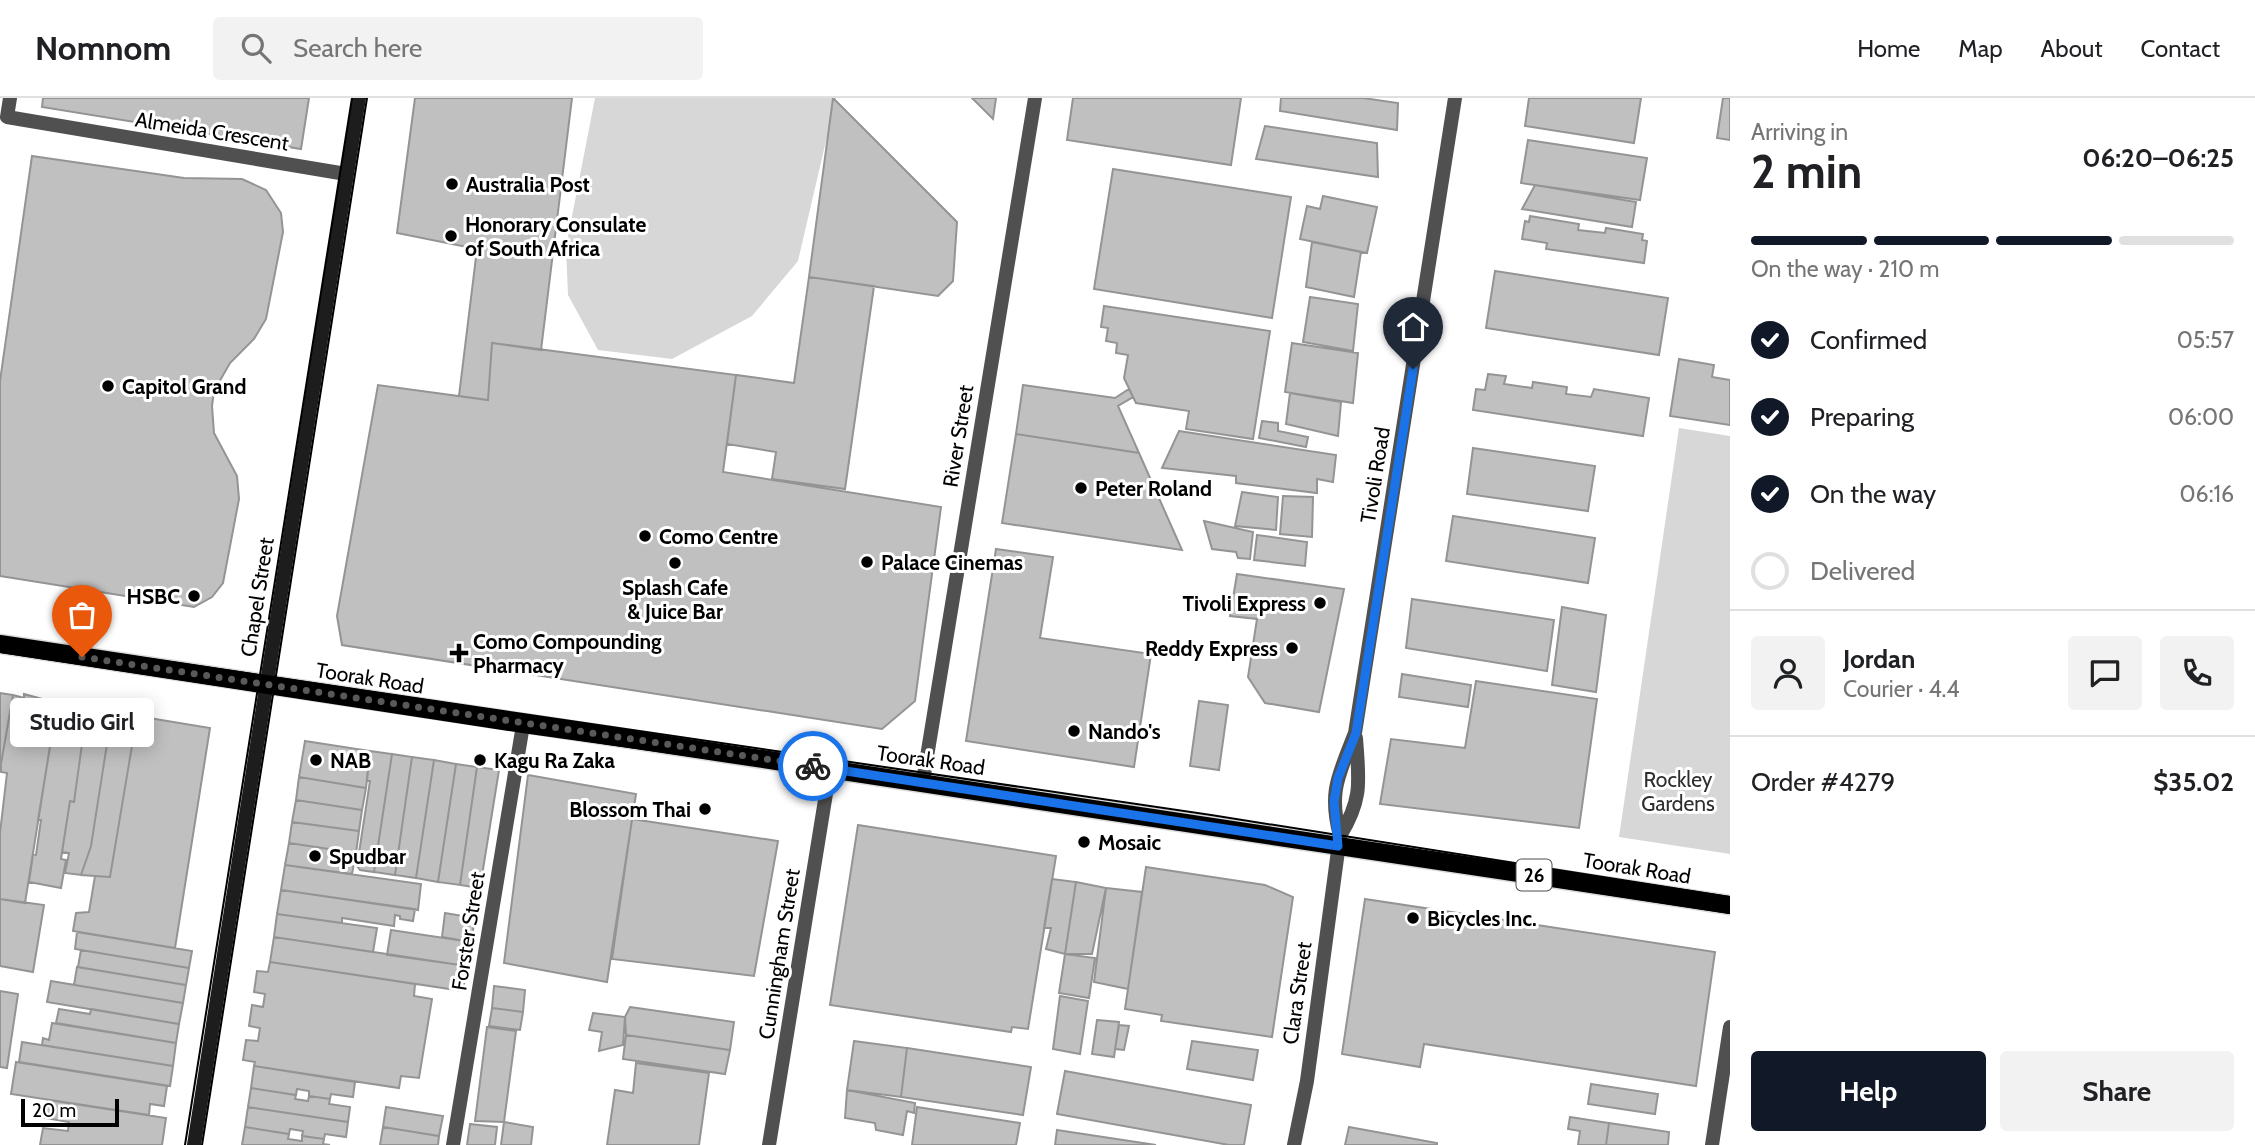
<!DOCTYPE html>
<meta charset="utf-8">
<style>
body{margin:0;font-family:Cabin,sans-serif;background:#f2f2f2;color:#202124;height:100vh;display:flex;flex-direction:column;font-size:26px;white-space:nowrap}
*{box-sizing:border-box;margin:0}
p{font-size:23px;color:#757577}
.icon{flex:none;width:38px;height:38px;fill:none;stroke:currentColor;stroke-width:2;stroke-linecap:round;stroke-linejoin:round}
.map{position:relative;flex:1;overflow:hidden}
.side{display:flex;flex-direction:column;background:#fff;width:525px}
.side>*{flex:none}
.scale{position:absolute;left:21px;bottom:18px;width:98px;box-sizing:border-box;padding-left:7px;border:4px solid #000;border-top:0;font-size:19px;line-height:24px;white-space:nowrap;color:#000;-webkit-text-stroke:5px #fff;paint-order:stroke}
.pin{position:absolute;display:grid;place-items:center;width:60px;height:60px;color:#fff;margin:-72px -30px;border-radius:50% 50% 50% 0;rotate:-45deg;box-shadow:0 0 7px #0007}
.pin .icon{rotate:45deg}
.courier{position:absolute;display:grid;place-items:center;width:70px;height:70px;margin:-35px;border:5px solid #1a73e8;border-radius:50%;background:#fff;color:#222;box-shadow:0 2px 9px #0007}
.bubble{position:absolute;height:49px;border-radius:7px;background:#fff;box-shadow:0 4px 18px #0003;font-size:23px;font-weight:700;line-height:49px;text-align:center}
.head em{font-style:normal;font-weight:700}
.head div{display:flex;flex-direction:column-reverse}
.head{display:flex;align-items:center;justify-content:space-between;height:119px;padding:0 21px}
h1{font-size:46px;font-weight:700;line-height:52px}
.bar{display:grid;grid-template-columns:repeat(4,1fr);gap:10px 7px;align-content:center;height:84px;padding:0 21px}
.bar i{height:9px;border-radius:5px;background:#e0e0e0}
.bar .current{background:#111827}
.bar p{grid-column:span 4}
.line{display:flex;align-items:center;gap:18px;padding:0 21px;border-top:2px solid #e0e0e0}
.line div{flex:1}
.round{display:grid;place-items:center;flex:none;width:74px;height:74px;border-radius:7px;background:#f2f2f2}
ol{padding:0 21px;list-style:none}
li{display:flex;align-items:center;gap:21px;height:77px}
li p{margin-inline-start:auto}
li .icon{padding:7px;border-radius:50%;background:#111827;color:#fff;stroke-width:4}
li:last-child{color:#757577}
li i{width:38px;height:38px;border:4px solid #e0e0e0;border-radius:50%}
.action{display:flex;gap:14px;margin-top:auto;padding:14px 21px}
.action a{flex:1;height:80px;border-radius:7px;background:#111827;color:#fff;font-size:28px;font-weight:700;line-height:80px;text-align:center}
.action a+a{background:#f2f2f2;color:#202124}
header{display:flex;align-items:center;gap:42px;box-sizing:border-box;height:98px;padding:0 35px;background:#fff;border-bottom:2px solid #e0e0e0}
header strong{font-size:33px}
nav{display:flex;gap:38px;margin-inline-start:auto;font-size:24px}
.search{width:490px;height:63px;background:#f2f2f2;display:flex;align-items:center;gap:18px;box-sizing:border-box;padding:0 24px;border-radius:7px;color:#757577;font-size:26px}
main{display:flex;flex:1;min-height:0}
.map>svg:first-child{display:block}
.green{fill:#d7d7d7}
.building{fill:#c0c0c0;stroke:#949494;stroke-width:2}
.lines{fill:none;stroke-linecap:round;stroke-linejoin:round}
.primary-casing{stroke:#dbdbdb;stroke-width:21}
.street{stroke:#505050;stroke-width:14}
.secondary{stroke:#1d1d1d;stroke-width:14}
.primary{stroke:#000;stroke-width:18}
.tram{stroke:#000;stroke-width:2}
.done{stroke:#595959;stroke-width:7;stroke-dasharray:0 12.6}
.route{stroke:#1a73e8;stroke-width:9}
.poi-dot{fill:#000;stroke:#fff;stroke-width:2.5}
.labels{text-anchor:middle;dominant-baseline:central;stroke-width:6;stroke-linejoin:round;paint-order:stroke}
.shield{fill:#fff;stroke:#4c4c4c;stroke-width:2}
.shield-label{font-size:19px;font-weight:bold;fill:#000}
.street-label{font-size:21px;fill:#000;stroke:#fff}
.poi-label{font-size:21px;font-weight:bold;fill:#000;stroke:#fff;text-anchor:start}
.park-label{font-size:21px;fill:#2e2e2e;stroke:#fff}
</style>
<header>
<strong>Nomnom</strong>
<div class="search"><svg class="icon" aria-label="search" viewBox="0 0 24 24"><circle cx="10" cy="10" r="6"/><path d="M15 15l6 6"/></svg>Search here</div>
<nav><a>Home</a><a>Map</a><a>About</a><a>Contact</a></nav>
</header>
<main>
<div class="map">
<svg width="1730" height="1047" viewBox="0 0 1730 1047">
<rect width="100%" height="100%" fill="#fff"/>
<!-- green -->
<path class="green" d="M 595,0 L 836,0 L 798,163 L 752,218 L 672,261 L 598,252 L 568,197 L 566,149 Z
M 1679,330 L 1730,338 L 1730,756 L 1619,739 Z"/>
<!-- building -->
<path class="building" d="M 43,0 L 309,0 L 301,51 L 42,9 Z
M 415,0 L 572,0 L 541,252 L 492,245 L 488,302 L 459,298 L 477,151 L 397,135 Z
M 833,0 L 957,124 L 953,183 L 938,198 L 809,179 Z
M 972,0 L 996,0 L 993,21 Z
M 1073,0 L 1241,0 L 1231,67 L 1067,42 Z
M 1281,0 L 1363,0 L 1398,5 L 1397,32 L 1280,13 Z
M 1529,0 L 1641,0 L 1634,45 L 1525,28 Z
M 1723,0 L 1730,0 L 1730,42 L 1717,40 Z
M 1265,28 L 1377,45 L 1378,79 L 1256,61 Z
M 1528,42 L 1647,60 L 1640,102 L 1521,85 Z
M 32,58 L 184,80 L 242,81 L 266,92 L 281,115 L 283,134 L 266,221 L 254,241 L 230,265 L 214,293 L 212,308 L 214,335 L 237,378 L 239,401 L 223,485 L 212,499 L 194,509 L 0,478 L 0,283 Z
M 1113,71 L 1291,99 L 1272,220 L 1094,191 Z
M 1535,87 L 1636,104 L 1632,129 L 1522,111 Z
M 1323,98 L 1377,109 L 1367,155 L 1300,141 L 1307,108 L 1320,111 Z
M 1530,118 L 1579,126 L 1578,132 L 1605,135 L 1606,130 L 1643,136 L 1642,142 L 1647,143 L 1644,165 L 1546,151 L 1547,145 L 1522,141 L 1525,123 L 1529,124 Z
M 1312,144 L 1361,154 L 1354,199 L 1306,189 Z
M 1495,173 L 1668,200 L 1659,257 L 1486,230 Z
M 809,179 L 874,188 L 845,391 L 772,381 L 776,354 L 727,346 L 736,277 L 794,285 Z
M 1310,199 L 1358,206 L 1353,253 L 1303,244 Z
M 1104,208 L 1270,233 L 1253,341 L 1186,331 L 1189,313 L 1136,305 L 1124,280 L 1128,257 L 1116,255 L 1117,245 L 1106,243 L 1108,230 L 1101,229 Z
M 492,245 L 736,277 L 723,374 L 941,409 L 915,603 L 882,631 L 342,547 L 337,518 L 378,287 L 488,302 Z
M 1292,245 L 1358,255 L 1353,305 L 1285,294 Z
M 1679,261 L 1714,267 L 1712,279 L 1730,282 L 1730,327 L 1670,318 Z
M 1488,276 L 1506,278 L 1504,286 L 1532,290 L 1533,284 L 1567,289 L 1566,296 L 1591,299 L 1594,291 L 1649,300 L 1643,338 L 1473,312 L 1476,291 L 1485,292 Z
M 1023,287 L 1115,300 L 1129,291 L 1133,299 L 1118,308 L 1139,355 L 1016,336 Z
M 1290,295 L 1341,304 L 1338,338 L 1286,326 Z
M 1262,323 L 1278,325 L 1278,333 L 1308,339 L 1306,349 L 1259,340 Z
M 1179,333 L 1336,357 L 1333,384 L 1317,381 L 1317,395 L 1236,385 L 1236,378 L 1162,370 Z
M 1016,336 L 1139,355 L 1182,452 L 1002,425 Z
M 1473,350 L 1595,368 L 1588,413 L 1467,396 Z
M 1242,394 L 1278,399 L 1276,432 L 1235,428 Z
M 1283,398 L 1313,399 L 1312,439 L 1280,436 Z
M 1453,418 L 1595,440 L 1588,485 L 1446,463 Z
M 1204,423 L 1253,434 L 1250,461 L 1238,460 L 1236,454 L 1212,451 Z
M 1257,437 L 1307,444 L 1305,468 L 1254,462 Z
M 996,451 L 1053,459 L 1040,540 L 1151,556 L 1134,669 L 966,643 Z
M 1237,476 L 1344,491 L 1319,614 L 1265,605 L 1248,579 L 1257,521 L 1230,518 Z
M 1412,501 L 1554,522 L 1547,573 L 1406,550 Z
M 1562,509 L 1606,517 L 1596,594 L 1552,587 Z
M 1402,576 L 1471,587 L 1468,609 L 1399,599 Z
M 1476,583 L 1597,601 L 1579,730 L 1380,706 L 1391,641 L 1465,650 Z
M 0,595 L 13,597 L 1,666 L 0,666 Z
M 24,596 L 57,605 L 25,805 L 0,801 L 0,735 L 7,675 L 1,674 L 1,666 L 13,597 L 24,600 Z
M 1199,603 L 1228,607 L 1219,672 L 1190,668 Z
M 57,605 L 87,610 L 74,704 L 70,703 L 61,761 L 66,762 L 61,790 L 29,784 L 33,756 L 36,757 L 41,722 L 38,722 Z
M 101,609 L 112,614 L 91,748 L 81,777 L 65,775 L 69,755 L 62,754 L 70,703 L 74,704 L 87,610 Z
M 125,613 L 137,618 L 110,779 L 81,777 L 91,748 L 112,614 Z
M 137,618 L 210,630 L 175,850 L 73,833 L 76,815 L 89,814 L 95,778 L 110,779 Z
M 305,643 L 370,653 L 366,690 L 299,679 Z
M 370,653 L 392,656 L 374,774 L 360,772 L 357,768 L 370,683 L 367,683 Z
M 392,656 L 412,659 L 395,777 L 374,774 Z
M 412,659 L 434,662 L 416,780 L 395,777 Z
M 434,662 L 456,666 L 438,784 L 416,780 Z
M 456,666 L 477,669 L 460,787 L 438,784 Z
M 477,669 L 499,672 L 480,790 L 460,787 Z
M 528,677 L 636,696 L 607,884 L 504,865 Z
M 299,679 L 366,690 L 362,712 L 296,702 Z
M 296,702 L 362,712 L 359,733 L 292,724 Z
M 632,721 L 778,743 L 754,878 L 612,861 Z
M 292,724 L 359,733 L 356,755 L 289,745 Z
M 858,727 L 1056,758 L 1028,931 L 1012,929 L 1011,934 L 830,907 Z
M 289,745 L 356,755 L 352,776 L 285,767 Z
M 285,767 L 421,786 L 418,812 L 281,792 Z
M 1146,769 L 1265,787 L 1293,799 L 1272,939 L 1161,923 L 1162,917 L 1125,911 Z
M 1052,781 L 1076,784 L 1065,856 L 1046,851 L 1051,830 L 1044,830 Z
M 1076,784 L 1106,790 L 1092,856 L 1065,856 Z
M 1106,790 L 1142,794 L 1128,891 L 1094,884 Z
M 281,792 L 415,811 L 413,823 L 400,821 L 400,818 L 395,817 L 394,828 L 342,820 L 342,825 L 277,816 Z
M 0,801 L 44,807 L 33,874 L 0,868 Z
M 1365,801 L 1715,854 L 1696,988 L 1424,946 L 1420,969 L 1342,956 Z
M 445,815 L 475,820 L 471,844 L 442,839 Z
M 277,816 L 377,830 L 373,854 L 274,839 Z
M 391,832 L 471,844 L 467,868 L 387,857 Z
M 77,834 L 192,853 L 189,870 L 75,851 Z
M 274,839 L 467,868 L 463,893 L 270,864 Z
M 81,852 L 189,870 L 186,887 L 78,869 Z
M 1065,856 L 1095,860 L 1089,900 L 1059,895 Z
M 270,864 L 415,886 L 414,898 L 432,901 L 419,980 L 401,978 L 399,990 L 254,968 L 255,964 L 243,962 L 246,942 L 258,943 L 260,930 L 249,928 L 252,907 L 263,909 L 265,896 L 254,894 L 257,873 L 268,874 Z
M 77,869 L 186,887 L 183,905 L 74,887 Z
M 51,883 L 183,905 L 179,926 L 47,904 Z
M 494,888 L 525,892 L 523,914 L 492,910 Z
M 0,893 L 18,896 L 7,970 L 0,969 Z
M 1060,898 L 1088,903 L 1080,956 L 1053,951 Z
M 630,909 L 734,924 L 730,952 L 626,937 L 625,919 Z
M 492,910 L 523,914 L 520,932 L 489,928 Z
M 59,911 L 90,916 L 91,911 L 179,926 L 176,945 L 56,925 Z
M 593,915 L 625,919 L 623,947 L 599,953 L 602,934 L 589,932 Z
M 1097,922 L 1119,924 L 1114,959 L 1092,956 Z
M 52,925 L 176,945 L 173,968 L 42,947 L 43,940 L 49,942 Z
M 1119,927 L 1129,928 L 1124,952 L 1115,951 Z
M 487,929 L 516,933 L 504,1024 L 475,1023 Z
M 626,937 L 730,952 L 725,976 L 623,961 Z
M 854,943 L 907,950 L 901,999 L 847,992 Z
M 1192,943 L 1258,952 L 1253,982 L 1187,971 Z
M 22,944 L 173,968 L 170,988 L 19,964 Z
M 907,950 L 1031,969 L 1023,1017 L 901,999 Z
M 16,964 L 167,988 L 164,1008 L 150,1006 L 149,1017 L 11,996 Z
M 636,965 L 709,975 L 699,1047 L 607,1047 L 615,992 L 633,995 Z
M 254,968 L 355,984 L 353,999 L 331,996 L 330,1001 L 309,998 L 309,993 L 297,991 L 296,997 L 251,990 Z
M 1065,973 L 1251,1007 L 1244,1047 L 1229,1047 L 1057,1016 Z
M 1591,986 L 1658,996 L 1655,1016 L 1588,1006 Z
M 251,990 L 296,997 L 295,1001 L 308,1003 L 309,998 L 330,1001 L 329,1006 L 350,1009 L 348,1024 L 248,1009 Z
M 847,992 L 915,1005 L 914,1015 L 907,1013 L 903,1037 L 876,1032 L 875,1025 L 845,1020 Z
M 48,1002 L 166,1020 L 162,1047 L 40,1047 L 43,1030 L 68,1033 L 69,1024 L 45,1020 Z
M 248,1009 L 348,1024 L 346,1039 L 325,1036 L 324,1041 L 302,1038 L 303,1033 L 290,1031 L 289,1036 L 245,1029 Z
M 386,1009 L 443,1018 L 439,1038 L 383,1029 Z
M 917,1009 L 1020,1025 L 1016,1047 L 912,1047 Z
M 1570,1019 L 1609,1025 L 1606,1047 L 1578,1047 L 1580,1033 L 1568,1031 Z
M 504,1024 L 533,1029 L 531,1047 L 501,1047 Z
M 1609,1025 L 1669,1034 L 1668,1047 L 1606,1047 Z
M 470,1026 L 497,1029 L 495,1047 L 467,1047 Z
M 245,1029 L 289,1036 L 288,1041 L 302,1043 L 302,1038 L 324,1041 L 323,1046 L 330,1047 L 242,1047 Z
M 383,1029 L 439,1038 L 438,1047 L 380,1047 Z
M 1349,1029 L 1437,1045 L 1437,1047 L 1345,1047 Z
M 1057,1032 L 1156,1047 L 1055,1047 Z"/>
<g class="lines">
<!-- primary casing -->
<g class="primary-casing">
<path id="primary" d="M 0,546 L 1730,807"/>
</g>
<!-- street -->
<path class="street" d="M 10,0 L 7,19 L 346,76
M 923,683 L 1035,0
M 1340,738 C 1363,700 1359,683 1356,640
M 453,1047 L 523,627
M 769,1047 L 830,671
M 1294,1047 L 1307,983 L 1340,738 C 1328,693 1339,677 1355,635 L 1455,0
M 1712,1047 L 1730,929"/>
<!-- secondary -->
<path class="secondary" d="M 194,1047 L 359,0"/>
<!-- primary -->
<use href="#primary" class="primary"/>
<!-- tram -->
<path class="tram" d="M 0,539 L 1211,717 L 1730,799
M 0,554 L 522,634 L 921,690 L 1730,815
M 185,1047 L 352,0
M 202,1047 L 367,0"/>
</g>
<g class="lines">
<!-- done -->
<path class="done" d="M 82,559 L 813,668"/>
<!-- route -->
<path class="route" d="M 813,668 L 1338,748 L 1334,704 L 1338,680 L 1356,635 L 1413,271"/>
</g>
<!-- markers -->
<g class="poi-dot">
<circle cx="452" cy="86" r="7"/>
<circle cx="451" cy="138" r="7"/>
<circle cx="108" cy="288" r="7"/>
<circle cx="1081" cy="390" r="7"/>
<circle cx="645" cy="438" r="7"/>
<circle cx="867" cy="464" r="7"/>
<circle cx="675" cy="465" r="7"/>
<circle cx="194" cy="498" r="7"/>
<circle cx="1320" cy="505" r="7"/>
<circle cx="1292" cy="550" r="7"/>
<path d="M455.5 544.5h7v7h7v7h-7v7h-7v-7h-7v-7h7z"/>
<circle cx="1074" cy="633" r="7"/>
<circle cx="316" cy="662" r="7"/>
<circle cx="480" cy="662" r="7"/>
<circle cx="705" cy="711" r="7"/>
<circle cx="1084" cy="744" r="7"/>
<circle cx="315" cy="758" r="7"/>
<circle cx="1413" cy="820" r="7"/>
</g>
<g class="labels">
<!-- shield labels -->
<rect class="shield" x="1516.5" y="761.5" width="35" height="31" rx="5"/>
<g class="shield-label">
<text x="1534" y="777">26</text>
</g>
<!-- street labels -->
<g class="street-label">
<text transform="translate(212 33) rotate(9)">Almeida Crescent</text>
<text transform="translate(958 338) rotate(-81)">River Street</text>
<text transform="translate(1375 377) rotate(-81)">Tivoli Road</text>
<text transform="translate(257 499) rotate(-81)">Chapel Street</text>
<text transform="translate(370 580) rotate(9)">Toorak Road</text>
<text transform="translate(931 662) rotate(8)">Toorak Road</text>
<text transform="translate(1637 770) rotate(9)">Toorak Road</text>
<text transform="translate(468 833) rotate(-81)">Forster Street</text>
<text transform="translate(779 856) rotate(-81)">Cunningham Street</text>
<text transform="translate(1297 895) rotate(-82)">Clara Street</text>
</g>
<!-- poi labels -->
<g class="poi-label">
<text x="466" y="86">Australia Post</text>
<text x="465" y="126">Honorary Consulate<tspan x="465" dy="24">of South Africa</tspan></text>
<text x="122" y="288">Capitol Grand</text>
<text x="1095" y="390">Peter Roland</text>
<text x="659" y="438">Como Centre</text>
<text x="881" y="464">Palace Cinemas</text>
<text x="675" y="489" text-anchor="middle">Splash Cafe<tspan x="675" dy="24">&amp; Juice Bar</tspan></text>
<text x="180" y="498" text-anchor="end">HSBC</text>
<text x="1306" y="505" text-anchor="end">Tivoli Express</text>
<text x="473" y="543">Como Compounding<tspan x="473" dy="24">Pharmacy</tspan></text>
<text x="1278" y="550" text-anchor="end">Reddy Express</text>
<text x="1088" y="633">Nando's</text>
<text x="330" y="662">NAB</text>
<text x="494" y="662">Kagu Ra Zaka</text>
<text x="691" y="711" text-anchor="end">Blossom Thai</text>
<text x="1098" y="744">Mosaic</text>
<text x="329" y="758">Spudbar</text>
<text x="1427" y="820">Bicycles Inc.</text>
</g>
<!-- park labels -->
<g class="park-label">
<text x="1678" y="681">Rockley<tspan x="1678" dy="24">Gardens</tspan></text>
</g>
</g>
</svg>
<div class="scale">20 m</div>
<div class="pin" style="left:82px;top:559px;background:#ea580c"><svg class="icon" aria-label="bag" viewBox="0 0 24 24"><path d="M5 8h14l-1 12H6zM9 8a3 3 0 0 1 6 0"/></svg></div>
<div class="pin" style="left:1413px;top:271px;background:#1f2937"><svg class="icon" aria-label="home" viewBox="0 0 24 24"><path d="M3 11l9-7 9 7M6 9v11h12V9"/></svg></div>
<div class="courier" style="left:813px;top:668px"><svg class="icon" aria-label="bike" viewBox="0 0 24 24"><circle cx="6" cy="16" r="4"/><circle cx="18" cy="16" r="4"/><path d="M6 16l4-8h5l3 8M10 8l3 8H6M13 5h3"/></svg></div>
<div class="bubble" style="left:10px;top:600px;width:144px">Studio Girl</div>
</div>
<section class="side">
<div class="head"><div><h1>2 min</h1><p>Arriving in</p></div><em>06:20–06:25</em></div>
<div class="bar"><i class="current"></i><i class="current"></i><i class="current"></i><i></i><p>On the way · 210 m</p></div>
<ol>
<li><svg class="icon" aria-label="check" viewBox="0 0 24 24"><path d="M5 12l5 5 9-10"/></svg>Confirmed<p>05:57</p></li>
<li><svg class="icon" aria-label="check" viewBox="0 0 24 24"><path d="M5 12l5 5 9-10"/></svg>Preparing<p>06:00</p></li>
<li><svg class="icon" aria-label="check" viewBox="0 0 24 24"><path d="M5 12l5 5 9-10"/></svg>On the way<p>06:16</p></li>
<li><i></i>Delivered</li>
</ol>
<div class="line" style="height:126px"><a class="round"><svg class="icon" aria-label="person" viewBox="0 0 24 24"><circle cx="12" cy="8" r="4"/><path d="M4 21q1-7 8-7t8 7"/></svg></a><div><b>Jordan</b><p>Courier · 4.4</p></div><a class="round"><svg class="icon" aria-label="chat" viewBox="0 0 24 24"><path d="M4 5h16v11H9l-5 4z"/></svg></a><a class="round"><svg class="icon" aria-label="phone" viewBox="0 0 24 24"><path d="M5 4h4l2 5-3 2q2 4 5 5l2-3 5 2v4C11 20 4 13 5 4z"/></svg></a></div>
<div class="line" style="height:91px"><div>Order #4279</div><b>$35.02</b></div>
<div class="action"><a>Help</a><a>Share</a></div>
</section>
</main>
